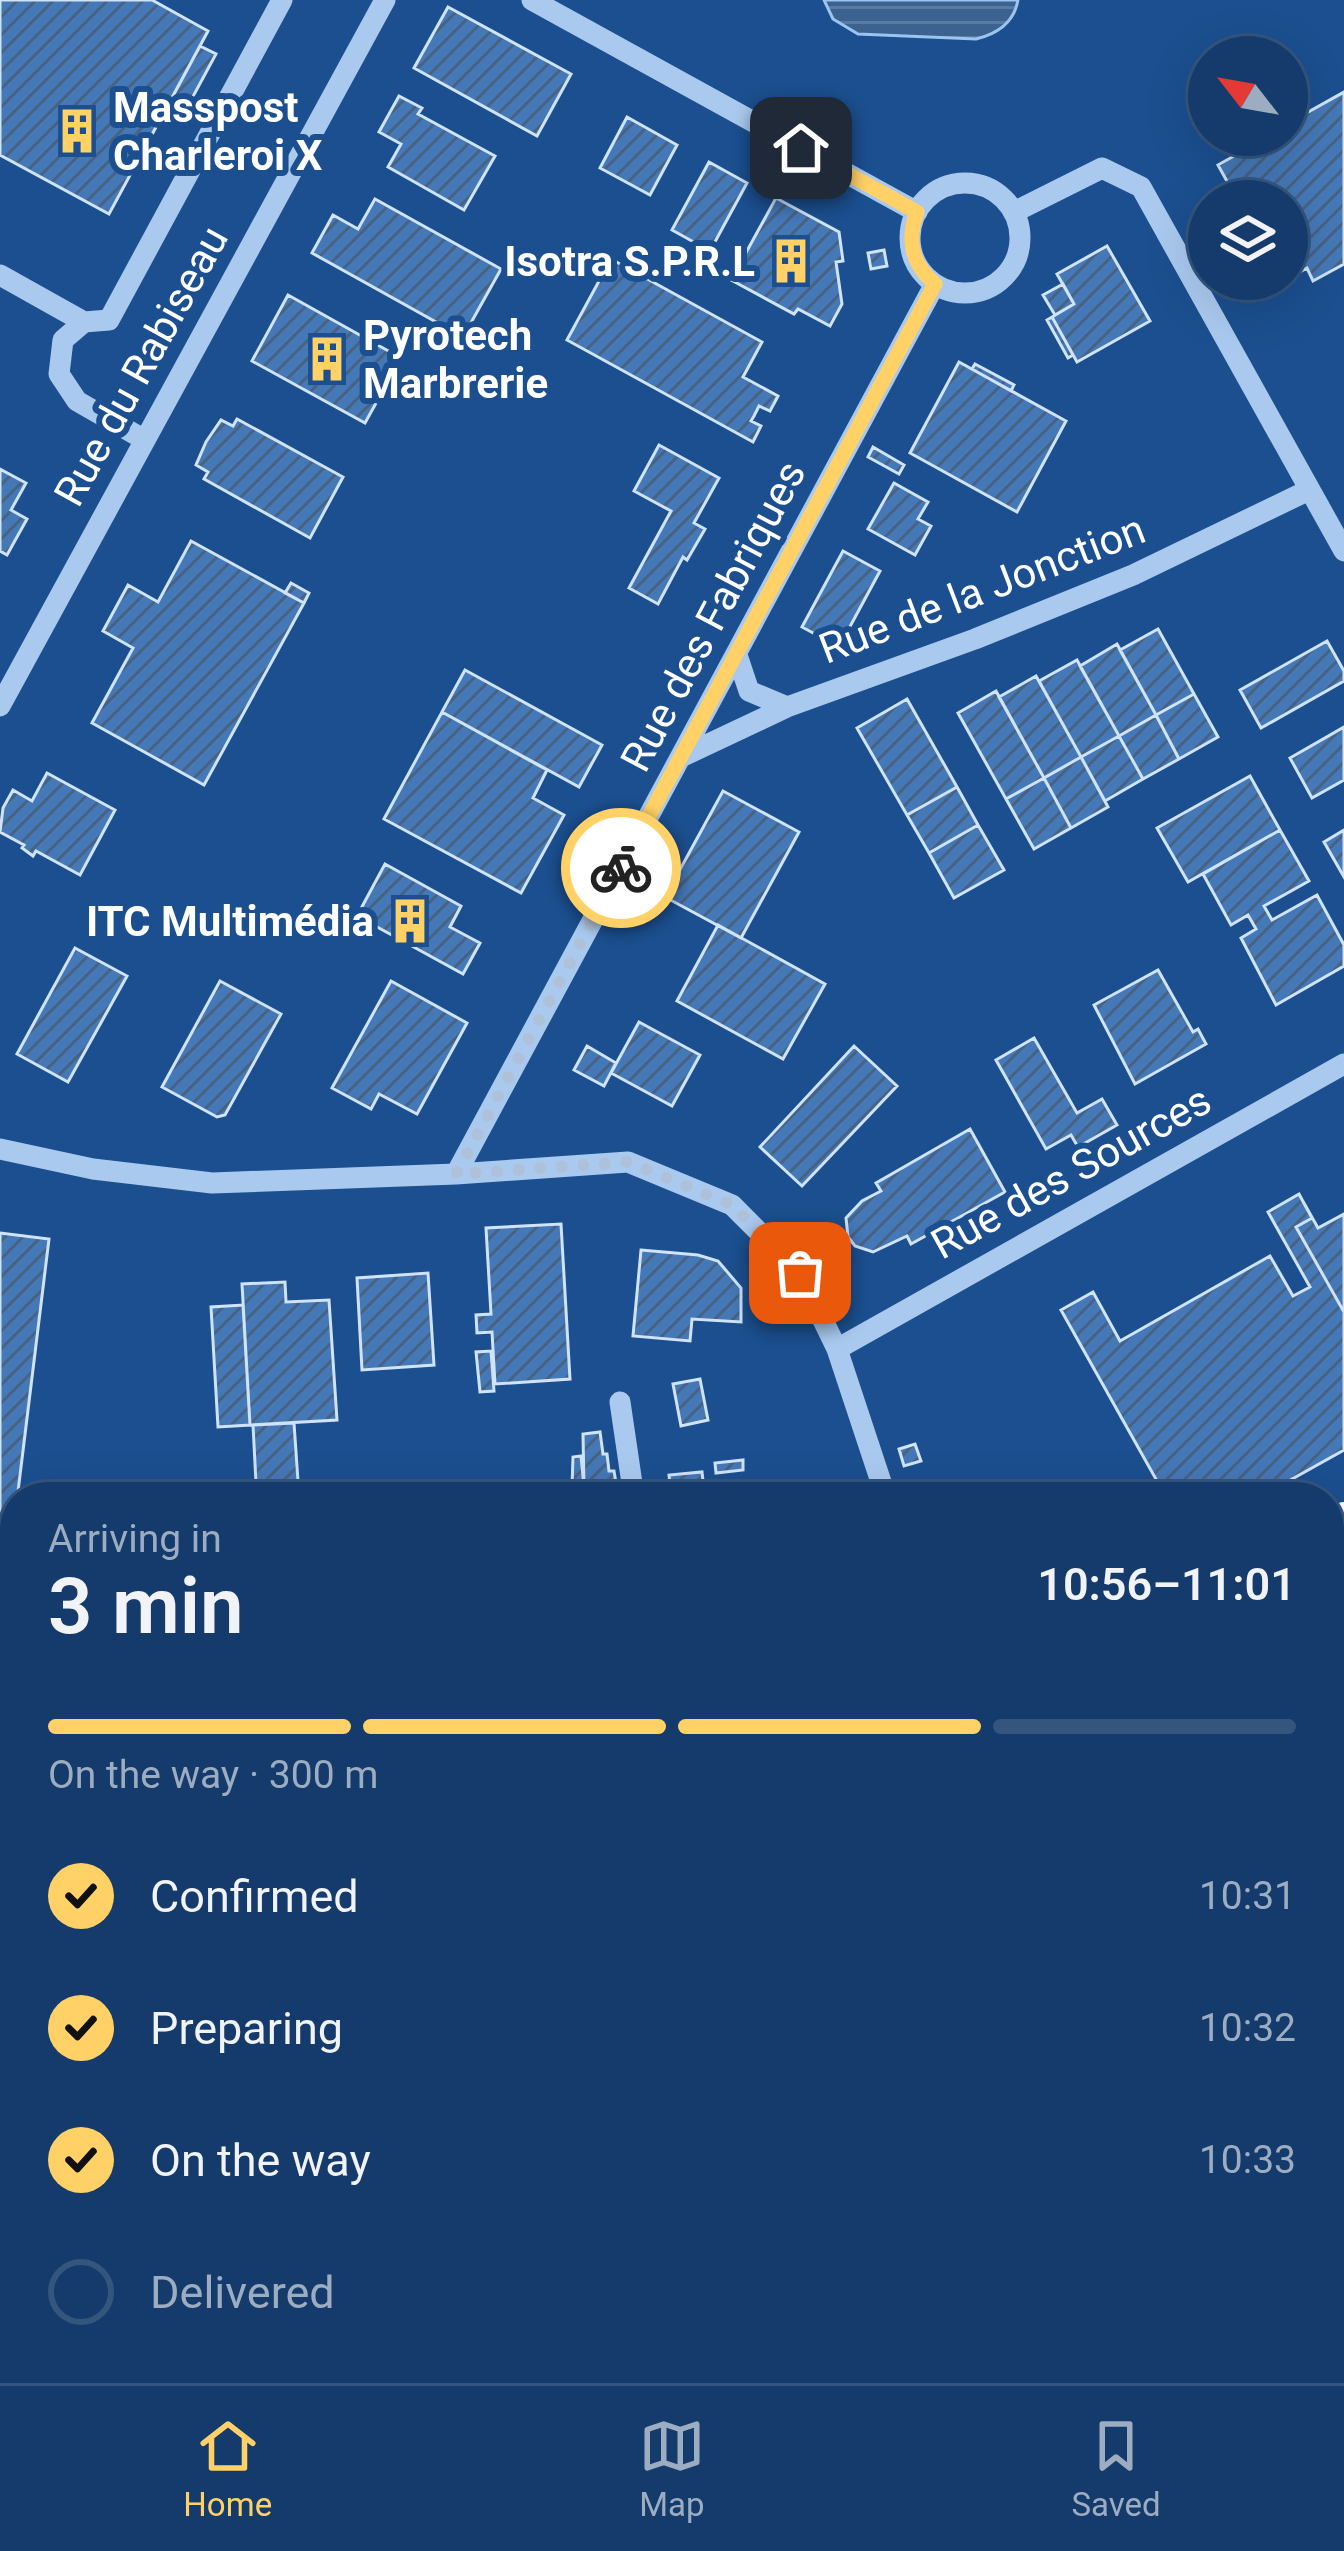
<!DOCTYPE html>
<meta charset="utf-8">
<style>
body{margin:0;font-family:Roboto,sans-serif;background:#1d4271;color:#f1f3f6;height:100vh;display:flex;flex-direction:column;font-size:45px;white-space:nowrap}
*{box-sizing:border-box;margin:0}
p{font-size:39px;color:#9dadc1}
.icon{flex:none;width:66px;height:66px;fill:none;stroke:currentColor;stroke-width:2;stroke-linecap:round;stroke-linejoin:round}
.map{position:relative;flex:1;overflow:hidden}
.side{position:absolute;left:0px;top:1482px;width:1344px;height:903px;display:flex;flex-direction:column;background:#143b6b;border-radius:48px 48px 0 0;box-shadow:0 12px 48px #0002,0 0 0 3px #33557e}
.side>*{flex:none}
.needle{width:78px;rotate:301deg}
.fabs{position:absolute;left:1188px;top:36px;display:grid;gap:24px}
.fabs a{display:grid;place-items:center;width:120px;height:120px;border-radius:50%;background:#143b6b;box-shadow:0 12px 48px #0002,0 0 0 3px #33557e;font-size:60px}
.pin{position:absolute;display:grid;place-items:center;width:102px;height:102px;color:#fff;margin:-51px;border-radius:24px;box-shadow:0 6px 18px #0006}
.courier{position:absolute;display:grid;place-items:center;width:120px;height:120px;margin:-60px;border:9px solid #ffd166;border-radius:50%;background:#fff;color:#222;box-shadow:0 3px 15px #0007}
.summary em{font-style:normal;font-weight:600}
.summary div{display:flex;flex-direction:column-reverse}
.summary{display:flex;align-items:center;justify-content:space-between;height:204px;padding:0 48px}
h1{font-size:78px;font-weight:600;line-height:90px}
.bar{display:grid;grid-template-columns:repeat(4,1fr);gap:18px 12px;align-content:center;height:144px;padding:0 48px}
.bar i{height:15px;border-radius:9px;background:#33557e}
.bar .active{background:#ffd166}
.bar p{grid-column:span 4}
ol{padding:0 48px;list-style:none}
li{display:flex;align-items:center;gap:36px;height:132px}
li p{margin-inline-start:auto}
li .icon{padding:12px;border-radius:50%;background:#ffd166;color:#111;stroke-width:4}
li:last-child{color:#9dadc1}
li i{width:66px;height:66px;border:6px solid #33557e;border-radius:50%}
.tabs{display:flex;justify-content:space-around;align-items:center;height:168px;border-top:3px solid #33557e;background:#143b6b;font-size:33px;color:#9dadc1}
.tabs a{display:grid;justify-items:center;gap:6px}
.tabs .active{color:#ffd166}
.map>svg:first-child{display:block}
.water{fill:url(#water-rules);stroke:#9cc4f0;stroke-width:3}
.building{fill:url(#building-hatch);stroke:#cfe3fa;stroke-width:3}
.lines{fill:none;stroke-linecap:round;stroke-linejoin:round}
.minor{stroke:#a9c9ee;stroke-width:21}
.highway{stroke:#fff;stroke-width:36}
.done{stroke:#afc1d8;stroke-width:12;stroke-dasharray:0 21.6}
.route{stroke:#ffd166;stroke-width:15}
.labels{text-anchor:middle;dominant-baseline:central;stroke-width:12;stroke-linejoin:round;paint-order:stroke}
.poi-label{font-size:42px;font-weight:bold;fill:#fff;stroke:#1b4f8f;text-anchor:start}
.street-label{font-size:42px;fill:#fff;stroke:#1b4f8f}
</style>
<div class="map">
<svg width="1344" height="2383" viewBox="0 0 1344 2383">
<defs>
<pattern id="water-rules" width="6" height="5" patternUnits="userSpaceOnUse" patternTransform="scale(3)"><rect width="6" height="5" fill="#3c6290"/><path d="M0 2.5h6" fill="none" stroke="#597aa1"/></pattern>
<pattern id="building-hatch" width="6" height="6" patternUnits="userSpaceOnUse" patternTransform="scale(3)"><rect width="6" height="6" fill="#4478b7"/><path d="M-1 1l2-2M0 6l6-6M5 7l2-2" fill="none" stroke="#486282"/></pattern>
</defs>
<rect width="100%" height="100%" fill="#1b4f8f"/>
<!-- water -->
<path class="water" d="M 824,0 L 1018,0 C 1014,23 997,34 976,39 L 858,34 L 833,19 Z"/>
<!-- building -->
<path class="building" d="M 0,0 L 152,0 L 208,31 L 109,214 L 0,155 Z
M 448,7 L 571,74 L 537,136 L 414,68 Z
M 200,46 L 216,54 L 183,115 L 167,107 Z
M 1344,92 L 1344,264 L 1313,281 L 1307,268 L 1284,281 L 1287,279 L 1287,201 L 1238,201 L 1218,165 L 1241,152 L 1235,141 L 1246,135 L 1287,135 L 1287,124 Z
M 399,96 L 422,108 L 418,114 L 495,156 L 464,210 L 388,167 L 401,144 L 379,132 Z
M 627,117 L 677,145 L 650,195 L 600,168 Z
M 709,162 L 747,183 L 710,251 L 672,230 Z
M 776,198 L 839,232 L 843,261 L 836,262 L 842,304 L 830,326 L 798,309 L 794,314 L 731,280 Z
M 375,199 L 501,269 L 463,337 L 312,253 L 333,215 L 358,229 Z
M 1107,246 L 1150,321 L 1077,362 L 1052,317 L 1074,304 L 1057,274 Z
M 884,250 L 887,266 L 871,269 L 868,253 Z
M 611,259 L 762,342 L 743,377 L 778,396 L 770,411 L 759,406 L 754,416 L 751,421 L 761,426 L 753,442 L 567,340 Z
M 1063,284 L 1074,304 L 1055,315 L 1043,295 Z
M 288,295 L 401,358 L 365,423 L 252,361 Z
M 1052,317 L 1073,355 L 1068,358 L 1047,320 Z
M 153,351 L 160,355 L 146,380 L 139,376 Z
M 959,362 L 1066,421 L 1017,512 L 910,453 Z
M 975,364 L 1014,385 L 1011,391 L 972,369 Z
M 237,419 L 343,477 L 310,538 L 204,479 L 208,472 L 196,465 L 206,442 L 221,420 L 233,426 Z
M 659,445 L 719,478 L 694,523 L 705,529 L 687,560 L 683,557 L 658,604 L 629,588 L 671,511 L 634,491 Z
M 873,447 L 904,465 L 899,474 L 868,457 Z
M 0,469 L 26,483 L 11,510 L 27,519 L 7,555 L 0,551 Z
M 894,483 L 928,502 L 918,519 L 931,526 L 915,555 L 868,529 Z
M 191,541 L 304,603 L 204,785 L 92,723 L 133,648 L 103,631 L 128,585 L 158,602 Z
M 843,551 L 880,571 L 839,647 L 802,627 Z
M 291,583 L 309,593 L 304,603 L 285,593 Z
M 1158,629 L 1194,694 L 1156,715 L 1120,650 Z
M 1327,641 L 1344,671 L 1344,681 L 1261,728 L 1240,690 Z
M 1117,644 L 1156,715 L 1119,736 L 1080,666 Z
M 1077,660 L 1119,736 L 1081,757 L 1039,681 Z
M 465,670 L 602,745 L 579,787 L 442,712 Z
M 1036,676 L 1081,757 L 1044,778 L 999,697 Z
M 996,691 L 1044,778 L 1006,799 L 958,713 Z
M 1194,694 L 1218,737 L 1179,759 L 1156,715 Z
M 907,699 L 957,787 L 907,815 L 857,728 Z
M 442,712 L 547,770 L 533,798 L 564,815 L 521,893 L 384,819 Z
M 1156,715 L 1179,759 L 1143,779 L 1119,736 Z
M 1344,727 L 1344,780 L 1312,798 L 1290,758 Z
M 1119,736 L 1143,779 L 1105,801 L 1081,757 Z
M 1081,757 L 1108,807 L 1071,828 L 1044,778 Z
M 47,773 L 115,810 L 80,875 L 36,851 L 33,856 L 22,848 L 24,845 L 0,832 L 3,808 L 13,790 L 32,801 Z
M 1250,776 L 1280,830 L 1188,882 L 1157,828 Z
M 1044,778 L 1071,828 L 1034,849 L 1006,799 Z
M 957,787 L 978,825 L 929,853 L 907,815 Z
M 723,791 L 799,832 L 741,938 L 665,897 Z
M 978,825 L 1004,870 L 954,898 L 929,853 Z
M 1280,830 L 1309,881 L 1264,906 L 1272,920 L 1317,895 L 1344,945 L 1344,966 L 1276,1005 L 1241,938 L 1256,929 L 1248,915 L 1231,925 L 1203,874 Z
M 1344,830 L 1344,877 L 1324,842 Z
M 385,864 L 461,906 L 450,927 L 480,943 L 463,974 L 357,916 Z
M 718,925 L 825,984 L 783,1059 L 677,1001 Z
M 75,948 L 127,976 L 68,1082 L 17,1054 Z
M 1158,970 L 1193,1032 L 1198,1029 L 1206,1044 L 1135,1084 L 1094,1005 Z
M 220,981 L 281,1014 L 225,1115 L 217,1117 L 162,1087 Z
M 391,981 L 467,1023 L 417,1114 L 379,1094 L 371,1109 L 332,1088 Z
M 639,1022 L 700,1055 L 672,1106 L 611,1073 Z
M 1034,1038 L 1077,1113 L 1102,1099 L 1117,1125 L 1078,1147 L 1071,1135 L 1046,1149 L 996,1060 Z
M 587,1046 L 616,1063 L 604,1086 L 574,1070 Z
M 854,1046 L 897,1086 L 802,1186 L 760,1147 Z
M 970,1129 L 1005,1192 L 911,1244 L 907,1236 L 873,1252 L 855,1246 L 848,1237 L 846,1218 L 862,1201 L 881,1191 L 876,1183 Z
M 1299,1194 L 1312,1218 L 1296,1227 L 1344,1312 L 1344,1450 L 1260,1497 L 1166,1497 L 1061,1310 L 1093,1292 L 1120,1341 L 1270,1256 L 1293,1296 L 1310,1287 L 1268,1212 Z
M 1300,1196 L 1318,1228 L 1344,1214 L 1344,1312 L 1296,1227 L 1312,1218 Z
M 561,1224 L 570,1379 L 495,1384 L 492,1332 L 477,1333 L 476,1315 L 491,1314 L 486,1228 Z
M 0,1233 L 49,1239 L 15,1516 L 0,1514 Z
M 641,1250 L 698,1255 L 718,1261 L 741,1288 L 741,1322 L 692,1319 L 690,1341 L 633,1336 Z
M 428,1273 L 434,1365 L 362,1370 L 357,1278 Z
M 285,1282 L 286,1302 L 329,1300 L 337,1420 L 250,1425 L 242,1284 Z
M 243,1305 L 250,1425 L 218,1427 L 211,1307 Z
M 491,1351 L 494,1391 L 480,1392 L 476,1352 Z
M 700,1379 L 708,1420 L 681,1426 L 673,1384 Z
M 294,1423 L 298,1481 L 256,1483 L 253,1425 Z
M 600,1432 L 603,1454 L 607,1454 L 609,1471 L 614,1471 L 616,1483 L 584,1487 L 583,1434 Z
M 915,1444 L 921,1461 L 904,1466 L 899,1449 Z
M 581,1456 L 584,1487 L 572,1487 L 573,1457 Z
M 743,1460 L 743,1470 L 716,1473 L 715,1463 Z
M 702,1472 L 704,1490 L 671,1494 L 669,1475 Z
M 704,1490 L 704,1497 L 671,1497 L 671,1494 Z
M 348,1492 L 349,1497 L 313,1497 L 313,1494 Z
M 1344,1843 L 1344,1874 L 1329,1871 L 1329,1851 L 1342,1854 Z
M 15,1867 L 15,1880 L 7,1883 L 1,1873 Z
M 1337,1907 L 1344,1908 L 1342,1935 L 1330,1932 Z
M 1330,1932 L 1344,1935 L 1344,1948 L 1334,1945 L 1329,1967 Z
M 7,2017 L 15,2035 L 15,2059 L 2,2065 L 0,2020 Z
M 1344,2058 L 1344,2140 L 1329,2136 Z
M 1329,2136 L 1344,2140 L 1329,2202 Z"/>
<g class="lines">
<!-- minor -->
<path class="minor" d="M 532,0 L 917,212
M910 238a55 55 0 1 1 110 0a55 55 0 1 1-110 0Z
M 1014,212 L 1102,168 L 1141,187 L 1344,551
M 0,275 L 84,322
M 145,440 L 77,401 L 59,374 L 63,340 L 84,322 L 109,320 L 282,0
M 737,655 L 749,691 L 787,707
M 0,706 L 385,0
M 681,757 L 787,707 L 975,639 L 1133,575 L 1309,490
M 0,1149 L 93,1169 L 212,1183 L 456,1174 L 628,1162 L 732,1205 L 800,1273 L 837,1349 L 886,1497
M 456,1174 L 935,284
M 837,1349 L 1344,1064
M 620,1402 L 634,1497
M 1329,1889 L 1344,1893
M 0,1971 L 15,1964
M 0,2309 L 15,2301"/>
<!-- highway -->
<path class="highway" d="M 1329,1525 L 1344,1520
M 1329,1559 L 1344,1554
M 0,2230 L 15,2221"/>
</g>
<g class="lines">
<!-- done -->
<path class="done" d="M 621,868 L 456,1174 L 628,1162 L 732,1205 L 800,1273"/>
<!-- route -->
<path class="route" d="M 621,868 L 935,284 C 912,264 906,241 917,212 L 801,148"/>
</g>
<!-- icons -->
<defs>
<g id="building-bare" transform="scale(3.6)"><path d="M-4-6H4V6H1V3H-1V6H-4ZM-2.5-4.3h1.7v1.8h-1.7ZM.8-4.3h1.7v1.8H.8ZM-2.5-1h1.7V.8h-1.7ZM.8-1h1.7V.8H.8Z" fill="#ffd166" stroke="#1b4f8f" stroke-width="2.5" paint-order="stroke"/></g>
</defs>
<g fill-rule="evenodd">
<use href="#building-bare" x="77" y="131"/>
<use href="#building-bare" x="791" y="261"/>
<use href="#building-bare" x="327" y="359"/>
<use href="#building-bare" x="410" y="921"/>
</g>
<g class="labels">
<!-- poi labels -->
<g class="poi-label">
<text x="113" y="107">Masspost<tspan x="113" dy="48">Charleroi X</tspan></text>
<text x="755" y="261" text-anchor="end">Isotra S.P.R.L</text>
<text x="363" y="335">Pyrotech<tspan x="363" dy="48">Marbrerie</tspan></text>
<text x="374" y="921" text-anchor="end">ITC Multimédia</text>
</g>
<!-- street labels -->
<g class="street-label">
<text transform="translate(141 366) rotate(-61)">Rue du Rabiseau</text>
<text transform="translate(982 589) rotate(-21)">Rue de la Jonction</text>
<text transform="translate(713 616) rotate(-62)">Rue des Fabriques</text>
<text transform="translate(1071 1172) rotate(-29)">Rue des Sources</text>
</g>
</g>
</svg>
<div class="fabs">
<a><svg class="needle" viewBox="-14 -14 28 28"><path d="M0-13l5 13h-10z" fill="#e53935"/><path d="M0 13l5-13h-10z" fill="#9dadc1"/></svg></a>
<a><svg class="icon" aria-label="layers" viewBox="0 0 24 24"><path d="M12 4l9 5-9 5-9-5zM3 14l9 5 9-5"/></svg></a>
</div>
<div class="pin" style="left:800px;top:1273px;background:#ea580c"><svg class="icon" aria-label="bag" viewBox="0 0 24 24"><path d="M5 8h14l-1 12H6zM9 8a3 3 0 0 1 6 0"/></svg></div>
<div class="pin" style="left:801px;top:148px;background:#1f2937"><svg class="icon" aria-label="home" viewBox="0 0 24 24"><path d="M3 11l9-7 9 7M6 9v11h12V9"/></svg></div>
<div class="courier" style="left:621px;top:868px"><svg class="icon" aria-label="bike" viewBox="0 0 24 24"><circle cx="6" cy="16" r="4"/><circle cx="18" cy="16" r="4"/><path d="M6 16l4-8h5l3 8M10 8l3 8H6M13 5h3"/></svg></div>
<section class="side">
<div class="summary"><div><h1>3 min</h1><p>Arriving in</p></div><em>10:56–11:01</em></div>
<div class="bar"><i class="active"></i><i class="active"></i><i class="active"></i><i></i><p>On the way · 300 m</p></div>
<ol>
<li><svg class="icon" aria-label="check" viewBox="0 0 24 24"><path d="M5 12l5 5 9-10"/></svg>Confirmed<p>10:31</p></li>
<li><svg class="icon" aria-label="check" viewBox="0 0 24 24"><path d="M5 12l5 5 9-10"/></svg>Preparing<p>10:32</p></li>
<li><svg class="icon" aria-label="check" viewBox="0 0 24 24"><path d="M5 12l5 5 9-10"/></svg>On the way<p>10:33</p></li>
<li><i></i>Delivered</li>
</ol>
</section>
</div>
<nav class="tabs">
<a class="active"><svg class="icon" aria-label="home" viewBox="0 0 24 24"><path d="M3 11l9-7 9 7M6 9v11h12V9"/></svg>Home</a>
<a><svg class="icon" aria-label="map" viewBox="0 0 24 24"><path d="M3 6l6-2 6 2 6-2v14l-6 2-6-2-6 2zM9 4v14M15 6v14"/></svg>Map</a>
<a><svg class="icon" aria-label="saved" viewBox="0 0 24 24"><path d="M7 4h10v16l-5-4-5 4z"/></svg>Saved</a>
</nav>
